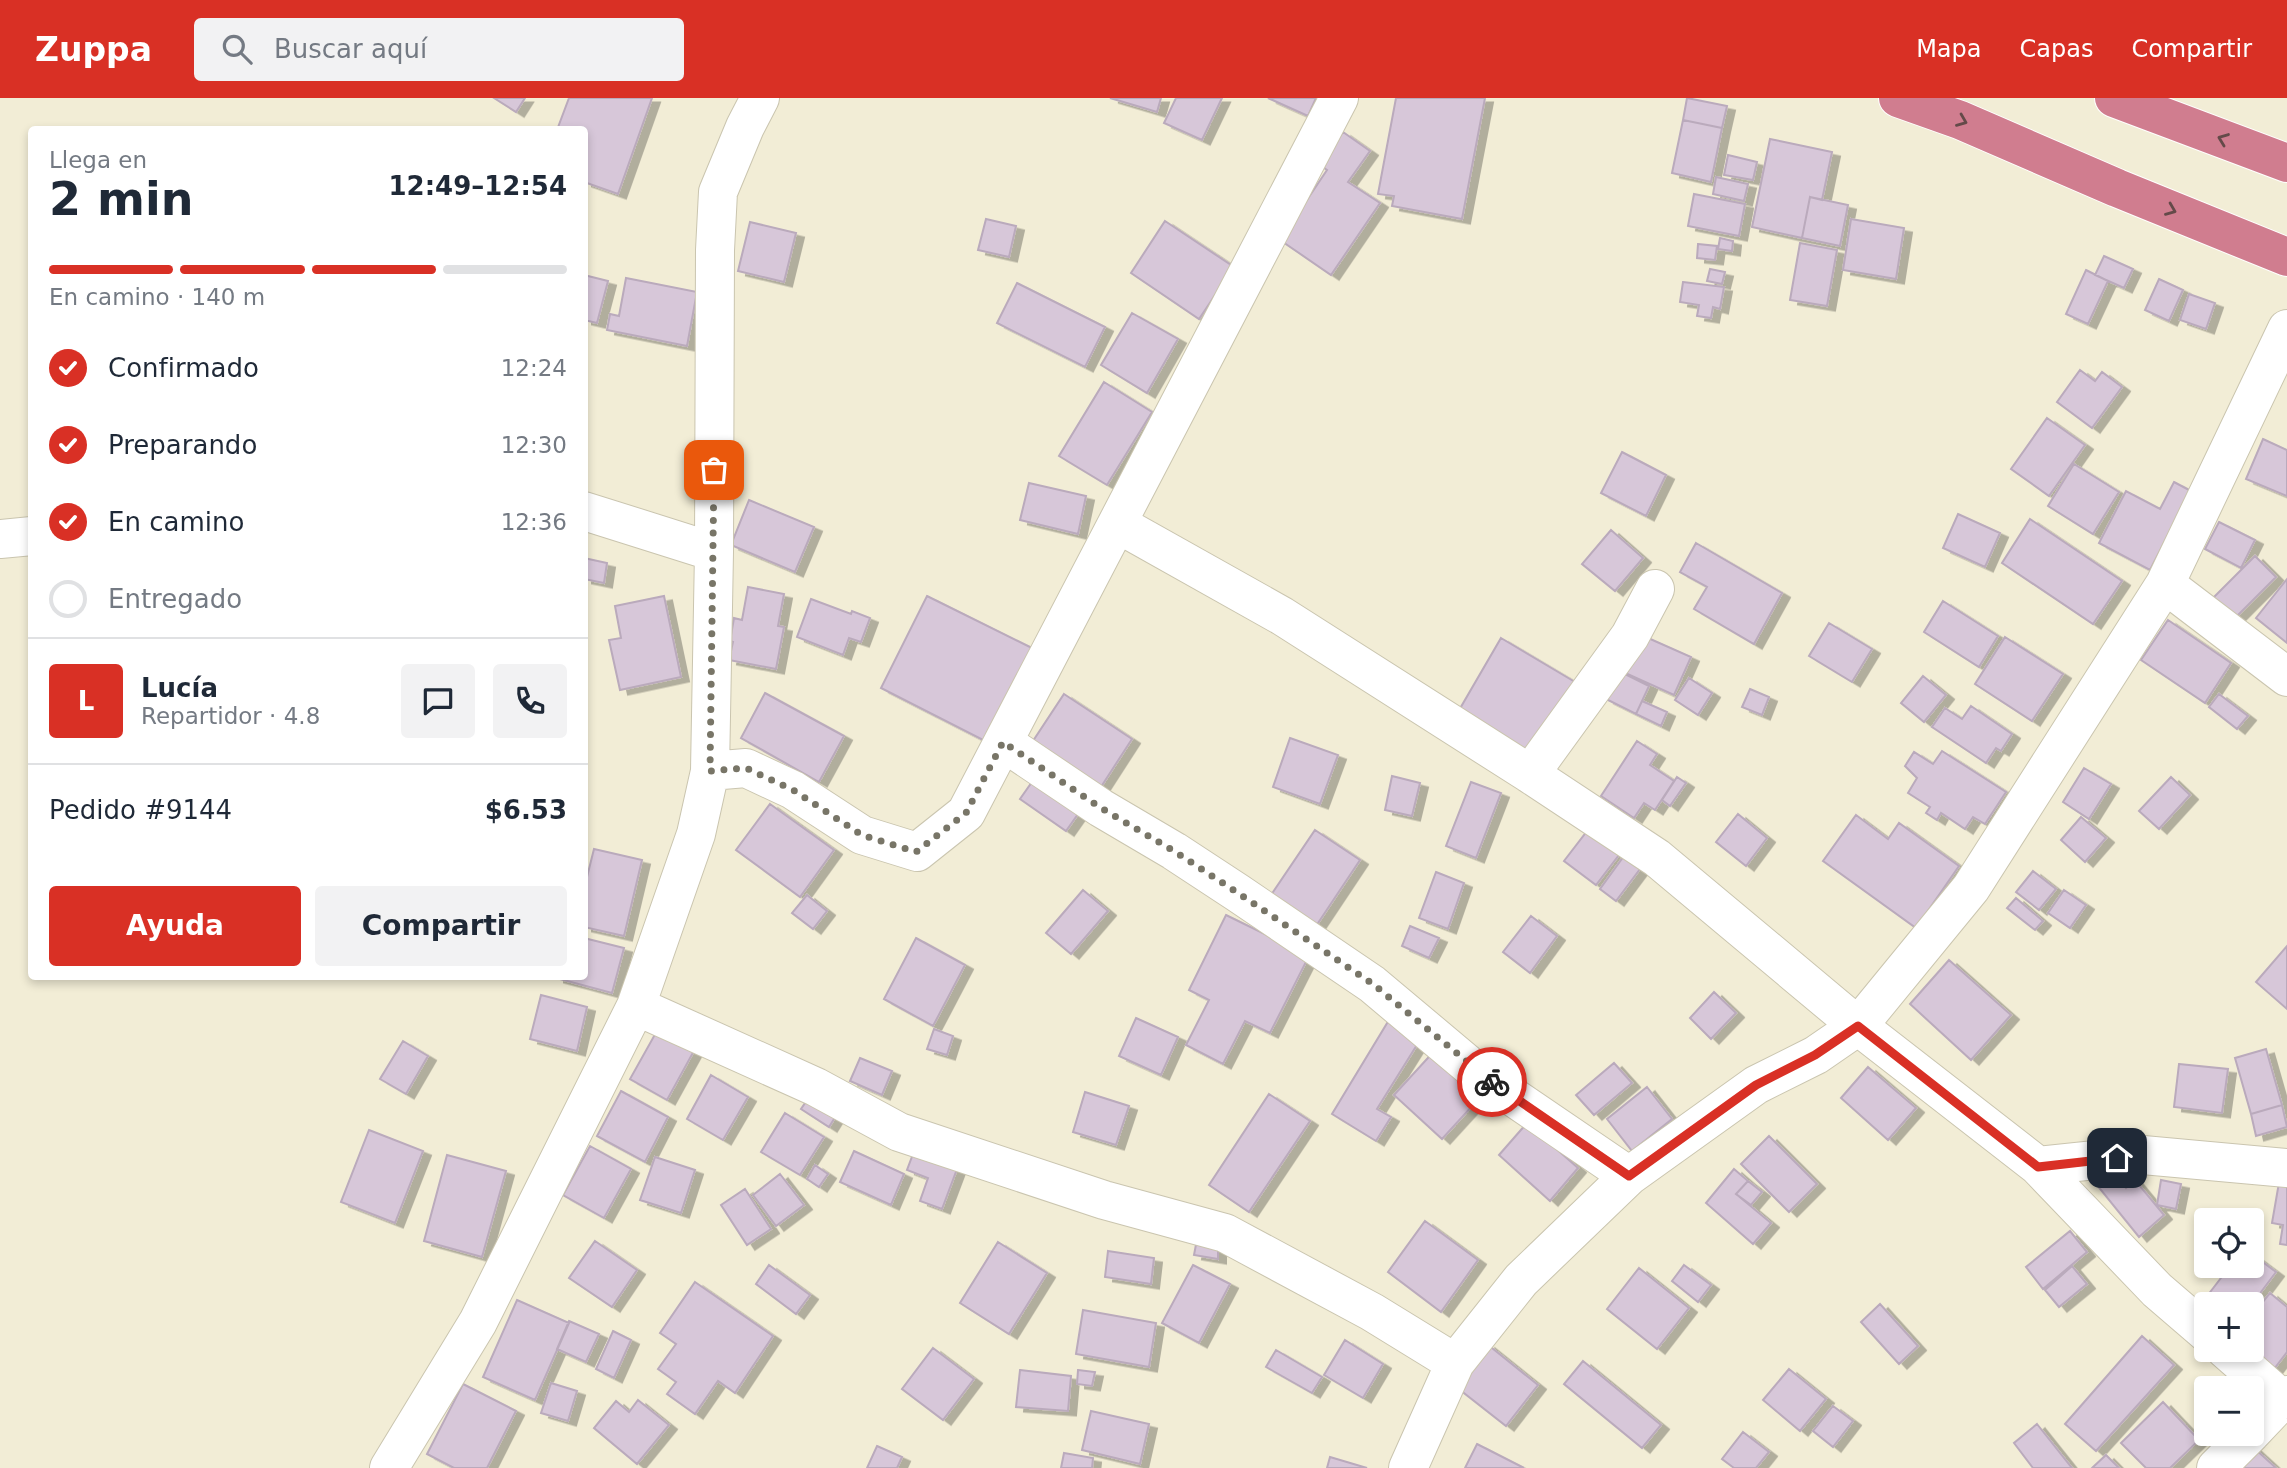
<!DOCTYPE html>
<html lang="es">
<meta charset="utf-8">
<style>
body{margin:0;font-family:"DejaVu Sans",sans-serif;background:#f2f2f3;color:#1f2937;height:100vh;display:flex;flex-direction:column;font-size:26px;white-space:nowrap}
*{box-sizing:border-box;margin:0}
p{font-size:23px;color:#747a83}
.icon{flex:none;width:38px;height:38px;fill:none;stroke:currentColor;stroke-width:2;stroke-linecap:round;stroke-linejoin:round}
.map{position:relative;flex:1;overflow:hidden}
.sheet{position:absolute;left:28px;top:28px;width:560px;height:854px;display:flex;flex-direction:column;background:#fff;border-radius:7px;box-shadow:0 4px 10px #0003}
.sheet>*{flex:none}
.buttons{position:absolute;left:2194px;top:1110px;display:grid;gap:14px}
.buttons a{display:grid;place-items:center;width:70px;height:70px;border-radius:7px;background:#fff;box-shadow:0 4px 10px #0003;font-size:35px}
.pin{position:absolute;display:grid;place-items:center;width:60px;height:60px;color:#fff;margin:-30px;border-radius:14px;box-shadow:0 4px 10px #0006}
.courier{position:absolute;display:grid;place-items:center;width:70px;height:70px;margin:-35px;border:5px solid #d93025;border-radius:50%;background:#fff;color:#222;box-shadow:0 2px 9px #0007}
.overview em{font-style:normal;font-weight:700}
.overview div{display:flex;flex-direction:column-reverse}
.overview{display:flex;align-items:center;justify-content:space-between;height:119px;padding:0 21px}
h1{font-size:46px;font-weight:700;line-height:52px}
.bar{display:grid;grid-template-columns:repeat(4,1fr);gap:10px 7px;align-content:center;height:84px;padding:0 21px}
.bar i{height:9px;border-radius:5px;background:#e0e1e3}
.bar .current{background:#d93025}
.bar p{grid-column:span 4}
.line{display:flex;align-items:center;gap:18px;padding:0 21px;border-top:2px solid #e0e1e3}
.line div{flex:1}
.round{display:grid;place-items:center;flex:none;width:74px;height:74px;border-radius:7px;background:#f2f2f3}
ol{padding:0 21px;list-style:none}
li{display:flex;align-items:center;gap:21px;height:77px}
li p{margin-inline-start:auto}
li .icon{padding:7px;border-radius:50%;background:#d93025;color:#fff;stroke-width:4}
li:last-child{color:#747a83}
li i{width:38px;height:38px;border:4px solid #e0e1e3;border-radius:50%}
.action{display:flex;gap:14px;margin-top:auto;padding:14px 21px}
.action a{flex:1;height:80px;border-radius:7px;background:#d93025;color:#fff;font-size:28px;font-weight:700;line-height:80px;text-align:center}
.action a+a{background:#f2f2f3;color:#1f2937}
header{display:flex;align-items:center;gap:42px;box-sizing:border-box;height:98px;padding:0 35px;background:#d93025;color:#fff}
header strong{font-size:33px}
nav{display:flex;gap:38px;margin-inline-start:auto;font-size:24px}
.search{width:490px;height:63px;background:#f2f2f3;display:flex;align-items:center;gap:18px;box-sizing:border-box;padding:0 24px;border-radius:7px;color:#747a83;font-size:26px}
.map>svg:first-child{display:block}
.building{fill:#d7c7d9;stroke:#baaabc;stroke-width:2;filter:url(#shadow)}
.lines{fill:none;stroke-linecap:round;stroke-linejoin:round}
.minor-casing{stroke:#cac5af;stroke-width:40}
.highway-casing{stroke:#fff;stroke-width:40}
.minor{stroke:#fff;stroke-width:38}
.highway{stroke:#d07d8f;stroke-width:38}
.oneway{stroke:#644a49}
.done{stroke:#787567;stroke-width:7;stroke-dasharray:0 12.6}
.route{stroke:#d93025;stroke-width:9}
</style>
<header>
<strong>Zuppa</strong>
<div class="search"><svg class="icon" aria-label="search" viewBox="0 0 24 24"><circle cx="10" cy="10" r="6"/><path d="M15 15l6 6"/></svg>Buscar aquí</div>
<nav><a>Mapa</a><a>Capas</a><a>Compartir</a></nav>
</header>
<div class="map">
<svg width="2287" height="1370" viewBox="0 0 2287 1370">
<defs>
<filter id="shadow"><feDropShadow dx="8" dy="4.5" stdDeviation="0" flood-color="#0004"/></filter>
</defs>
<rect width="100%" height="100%" fill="#f2edd6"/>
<!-- building -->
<path class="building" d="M 494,0 L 525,0 L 516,14 Z
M 569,0 L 652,0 L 618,96 L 584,84 L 584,32 L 557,32 Z
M 1110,0 L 1161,0 L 1157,14 Z
M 1176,0 L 1222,0 L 1202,42 L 1164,25 Z
M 1268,0 L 1316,0 L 1308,18 Z
M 1396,0 L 1485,0 L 1462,121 L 1392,108 L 1394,98 L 1378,96 Z
M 1687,0 L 1727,8 L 1722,30 L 1683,22 Z
M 1683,22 L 1722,30 L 1711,84 L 1672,75 Z
M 1343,34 L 1370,53 L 1348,84 L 1380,105 L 1331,177 L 1280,142 L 1327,72 L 1320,67 Z
M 1770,41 L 1832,54 L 1822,102 L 1810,99 L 1802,140 L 1752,129 Z
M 1728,57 L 1757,64 L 1753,82 L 1724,77 Z
M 1716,79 L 1748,86 L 1744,103 L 1713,96 Z
M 1694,96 L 1745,106 L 1739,138 L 1688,128 Z
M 1810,99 L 1848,107 L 1840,148 L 1802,140 Z
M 986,121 L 1016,128 L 1009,159 L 978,152 Z
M 1851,121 L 1904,130 L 1896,181 L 1843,172 Z
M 1165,123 L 1234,169 L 1199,221 L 1131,175 Z
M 750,124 L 796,135 L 784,184 L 738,173 Z
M 1720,140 L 1733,143 L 1732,153 L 1718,151 Z
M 1800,145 L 1837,152 L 1827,208 L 1790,202 Z
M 1698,146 L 1717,148 L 1715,162 L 1697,160 Z
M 2104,158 L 2133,171 L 2124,190 L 2095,177 Z
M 1710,171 L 1725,174 L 1722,186 L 1707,183 Z
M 2086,172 L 2108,183 L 2088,226 L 2066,216 Z
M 584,177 L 608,183 L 597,225 L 584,222 Z
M 626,180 L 697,194 L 687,248 L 607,232 L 610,216 L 619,218 Z
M 2159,181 L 2183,192 L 2169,223 L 2145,212 Z
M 1683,184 L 1724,189 L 1720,211 L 1713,209 L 1711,220 L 1697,218 L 1699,207 L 1680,204 Z
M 1017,185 L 1105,229 L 1085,269 L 997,225 Z
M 2189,196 L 2215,205 L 2206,231 L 2180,222 Z
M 1132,215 L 1178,241 L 1147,295 L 1101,267 Z
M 2080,272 L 2095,283 L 2102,274 L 2122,289 L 2092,330 L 2057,304 Z
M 1104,284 L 1152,314 L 1107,387 L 1059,358 Z
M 2047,320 L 2085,347 L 2049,398 L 2011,371 Z
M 2263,341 L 2287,352 L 2287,398 L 2246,381 Z
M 1622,354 L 1666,377 L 1646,418 L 1601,395 Z
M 2074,366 L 2119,394 L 2093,436 L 2048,408 Z
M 2174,384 L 2191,393 L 2150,472 L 2099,445 L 2126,393 L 2160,411 Z
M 1029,385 L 1086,398 L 1078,436 L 1020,422 Z
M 749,402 L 814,429 L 795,474 L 731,447 Z
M 1958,416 L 2000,435 L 1985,469 L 1943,450 Z
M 2030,421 L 2122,483 L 2093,526 L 2002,465 Z
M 2219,424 L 2255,442 L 2241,470 L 2205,451 Z
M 1611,432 L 1643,460 L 1615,493 L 1582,466 Z
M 1696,445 L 1782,495 L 1754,546 L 1694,511 L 1707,489 L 1680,474 Z
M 2255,458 L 2276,479 L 2230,525 L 2209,504 Z
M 584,460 L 607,465 L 604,485 L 584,481 Z
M 2287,481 L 2287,545 L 2256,520 Z
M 748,489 L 784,496 L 778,528 L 784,529 L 776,571 L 729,562 L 733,544 L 730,543 L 734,520 L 742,522 Z
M 664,498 L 681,579 L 620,592 L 609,542 L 621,540 L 615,508 Z
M 927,498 L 1032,550 L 985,643 L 881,590 Z
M 811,501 L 851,516 L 852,513 L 870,520 L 861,544 L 849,540 L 843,557 L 797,539 Z
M 1943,503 L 1998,538 L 1979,569 L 1924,534 Z
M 2168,522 L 2231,565 L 2205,605 L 2141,562 Z
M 1829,525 L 1872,551 L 1852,584 L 1809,558 Z
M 1639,536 L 1691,559 L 1674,597 L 1623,574 Z
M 2005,539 L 2063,576 L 2032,623 L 1975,586 Z
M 1501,540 L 1575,584 L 1533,658 L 1458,614 Z
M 1619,573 L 1649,588 L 1636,616 L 1606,601 Z
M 1923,578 L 1946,597 L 1924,624 L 1901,605 Z
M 1689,580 L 1712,595 L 1698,617 L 1675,602 Z
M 1750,591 L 1769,599 L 1762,617 L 1742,609 Z
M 765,595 L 844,638 L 819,684 L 741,640 Z
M 1064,596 L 1132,641 L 1099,692 L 1031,646 Z
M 2219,596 L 2248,618 L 2237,631 L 2209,609 Z
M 1642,603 L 1667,614 L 1661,628 L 1636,616 Z
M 1971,608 L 2012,636 L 2001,653 L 1996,650 L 1986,665 L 1932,629 L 1945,610 L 1962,621 Z
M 1290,640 L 1338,657 L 1320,706 L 1273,689 Z
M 1637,643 L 1657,656 L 1650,667 L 1674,683 L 1655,712 L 1644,705 L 1634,720 L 1601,698 Z
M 1942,653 L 2006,694 L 1985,726 L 1973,719 L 1965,731 L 1941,715 L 1937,722 L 1926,715 L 1930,709 L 1908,695 L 1917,680 L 1905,668 L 1914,654 L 1933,666 Z
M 2084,670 L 2111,686 L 2089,721 L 2063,704 Z
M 1392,678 L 1420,685 L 1412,718 L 1385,712 Z
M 1677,679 L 1686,685 L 1670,708 L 1662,702 Z
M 2171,679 L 2190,697 L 2159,731 L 2139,713 Z
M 1032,684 L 1078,716 L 1066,733 L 1020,701 Z
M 1471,684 L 1501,695 L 1476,760 L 1446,748 Z
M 770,706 L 834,752 L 800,799 L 736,752 Z
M 1738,716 L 1767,740 L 1746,768 L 1716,744 Z
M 1856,717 L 1888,741 L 1899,725 L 1959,768 L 1916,830 L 1823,763 Z
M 2081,719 L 2106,740 L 2085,764 L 2061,742 Z
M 1591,728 L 1622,753 L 1596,787 L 1564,763 Z
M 1315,732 L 1360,762 L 1314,831 L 1269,800 Z
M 594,751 L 642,762 L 624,838 L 584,829 L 584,791 Z
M 1624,758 L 1640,771 L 1616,803 L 1600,791 Z
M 2033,773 L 2056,791 L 2039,812 L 2016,794 Z
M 1436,774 L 1464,785 L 1448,831 L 1419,820 Z
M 1083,792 L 1108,813 L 1071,856 L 1046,835 Z
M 2064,792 L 2086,807 L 2070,830 L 2048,815 Z
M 807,797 L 827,813 L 813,831 L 792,815 Z
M 2016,800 L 2043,823 L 2035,832 L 2007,810 Z
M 1226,817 L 1309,858 L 1270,935 L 1245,923 L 1223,966 L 1186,947 L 1209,902 L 1189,892 Z
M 1531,818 L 1557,838 L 1530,875 L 1503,854 Z
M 1410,828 L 1439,840 L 1429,860 L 1402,848 Z
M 584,840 L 624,850 L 612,895 L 556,880 L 556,878 L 584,878 Z
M 916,840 L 965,867 L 933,928 L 884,901 Z
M 2287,848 L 2287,911 L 2256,884 Z
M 1949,862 L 2011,917 L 1971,962 L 1910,906 Z
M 1714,894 L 1736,915 L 1711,941 L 1690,920 Z
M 541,897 L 587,909 L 577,953 L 530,941 Z
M 1136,920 L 1178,939 L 1161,977 L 1119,958 Z
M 1389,922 L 1420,942 L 1377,1011 L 1391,1019 L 1376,1043 L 1332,1016 Z
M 658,931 L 695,951 L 667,1002 L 630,981 Z
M 934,931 L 953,938 L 947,957 L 927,951 Z
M 403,943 L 428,958 L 406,996 L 380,981 Z
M 1437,950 L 1485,994 L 1442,1041 L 1394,997 Z
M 2266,951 L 2282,1007 L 2251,1016 L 2235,960 Z
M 860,960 L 892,973 L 882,997 L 850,983 Z
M 1614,965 L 1632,985 L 1594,1017 L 1576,997 Z
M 2179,966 L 2228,971 L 2222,1015 L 2174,1009 Z
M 1868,969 L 1916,1010 L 1888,1042 L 1841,1000 Z
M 711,977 L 748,999 L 723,1042 L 687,1021 Z
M 1647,989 L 1672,1021 L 1632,1053 L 1607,1021 Z
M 621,993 L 668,1019 L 645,1064 L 597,1038 Z
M 1085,994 L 1129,1008 L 1116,1047 L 1073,1034 Z
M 812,995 L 839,1013 L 829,1029 L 801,1011 Z
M 1269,996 L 1310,1023 L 1249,1114 L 1209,1087 Z
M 2282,1007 L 2287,1029 L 2256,1038 L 2251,1016 Z
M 785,1015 L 824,1039 L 800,1077 L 761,1054 Z
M 1527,1025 L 1578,1070 L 1550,1103 L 1499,1057 Z
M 369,1032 L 423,1053 L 395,1125 L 341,1104 Z
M 1769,1038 L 1817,1086 L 1789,1114 L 1741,1066 Z
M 590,1048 L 631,1071 L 604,1120 L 563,1097 Z
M 854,1053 L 904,1076 L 891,1107 L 840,1084 Z
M 913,1056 L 957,1071 L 942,1111 L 920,1103 L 928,1080 L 907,1072 Z
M 447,1057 L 506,1073 L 482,1159 L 424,1143 Z
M 655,1059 L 695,1072 L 681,1115 L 640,1102 Z
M 815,1067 L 828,1076 L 819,1089 L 807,1081 Z
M 2108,1068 L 2126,1090 L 2135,1082 L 2164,1117 L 2139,1139 L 2092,1081 Z
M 1734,1071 L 1748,1083 L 1736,1096 L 1771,1125 L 1753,1146 L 1706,1105 Z
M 2281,1073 L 2287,1074 L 2287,1147 L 2280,1146 L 2283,1127 L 2272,1125 Z
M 780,1076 L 804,1107 L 776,1128 L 753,1097 Z
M 2161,1082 L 2181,1086 L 2176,1111 L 2157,1107 Z
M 1748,1083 L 1762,1094 L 1751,1107 L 1736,1096 Z
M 745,1091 L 771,1131 L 747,1147 L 721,1107 Z
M 1425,1123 L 1478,1162 L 1441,1214 L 1388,1174 Z
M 2070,1133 L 2087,1154 L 2043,1191 L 2026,1169 Z
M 1198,1136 L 1218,1138 L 1218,1161 L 1194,1157 Z
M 595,1143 L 637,1172 L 612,1209 L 569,1180 Z
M 998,1144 L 1047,1175 L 1009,1236 L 960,1205 Z
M 1108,1153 L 1154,1160 L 1151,1186 L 1105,1179 Z
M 2252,1156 L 2276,1174 L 2252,1206 L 2207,1206 L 2207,1210 L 2201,1206 L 2231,1167 L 2252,1167 Z
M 769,1167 L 810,1197 L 796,1216 L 756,1186 Z
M 1193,1167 L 1230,1186 L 1199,1245 L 1162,1225 Z
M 1684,1167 L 1711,1187 L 1698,1204 L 1672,1183 Z
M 2072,1168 L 2087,1186 L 2059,1209 L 2045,1192 Z
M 1639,1170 L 1689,1210 L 1657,1251 L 1607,1211 Z
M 695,1184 L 773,1238 L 735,1295 L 718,1283 L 695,1316 L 667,1296 L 676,1284 L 658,1271 L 676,1246 L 660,1235 Z
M 2270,1195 L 2287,1209 L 2287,1254 L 2274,1271 L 2252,1251 L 2252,1217 Z
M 517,1202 L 569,1225 L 535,1302 L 483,1279 Z
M 1880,1206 L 1918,1248 L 1899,1266 L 1861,1224 Z
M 1083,1212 L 1156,1225 L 1149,1269 L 1076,1256 Z
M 569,1223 L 599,1236 L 586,1264 L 557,1251 Z
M 613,1233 L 631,1242 L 614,1280 L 596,1271 Z
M 2142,1238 L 2174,1267 L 2096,1353 L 2065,1326 Z
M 1345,1242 L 1383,1266 L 1363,1300 L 1324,1277 Z
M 1487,1246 L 1538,1287 L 1506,1328 L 1455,1288 Z
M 933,1250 L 974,1281 L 943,1322 L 902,1291 Z
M 1276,1252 L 1322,1279 L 1312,1295 L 1266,1269 Z
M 1583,1263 L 1661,1327 L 1642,1350 L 1564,1286 Z
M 1789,1271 L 1826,1301 L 1800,1333 L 1763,1302 Z
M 1020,1272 L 1071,1278 L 1068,1313 L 1016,1309 Z
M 1078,1272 L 1095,1274 L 1092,1288 L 1077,1286 Z
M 551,1285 L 577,1293 L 568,1323 L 541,1315 Z
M 463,1286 L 516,1313 L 487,1370 L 454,1370 L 427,1356 Z
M 638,1302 L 669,1327 L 637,1366 L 594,1330 L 616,1303 L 629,1314 Z
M 2163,1304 L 2199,1342 L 2170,1370 L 2146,1370 L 2121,1345 Z
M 1833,1308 L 1853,1323 L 1833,1349 L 1813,1333 Z
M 1091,1313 L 1149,1326 L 1140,1366 L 1082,1352 Z
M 2037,1326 L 2072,1370 L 2033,1370 L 2014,1345 Z
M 1743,1334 L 1769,1354 L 1756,1370 L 1734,1370 L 1722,1361 Z
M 1477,1346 L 1524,1370 L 1465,1370 Z
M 877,1348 L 902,1359 L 897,1370 L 867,1370 Z
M 2253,1349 L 2276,1370 L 2234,1370 Z
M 1064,1355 L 1093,1360 L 1092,1370 L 1061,1370 Z
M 2106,1357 L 2119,1370 L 2092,1370 Z
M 1330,1359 L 1367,1370 L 1327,1370 Z"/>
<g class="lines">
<!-- minor casing -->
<g class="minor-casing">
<path id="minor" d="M 584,413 L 714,454
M 1118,426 L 1282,518 L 1530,676
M 0,441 L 32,438
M 2165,486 L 2287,579
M 1655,491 L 1630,538 L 1530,676 L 1657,760 L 1858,928 L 2038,1068 L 2157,1192 L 2207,1235
M 1003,644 L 1101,710 L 1174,753 L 1238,795 L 1372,886 L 1478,975 L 1629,1078
M 710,673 L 746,670 L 793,692 L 862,737 L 917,754 L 966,715 L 1339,0
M 636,908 L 816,989 L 899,1034 L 1104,1102 L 1225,1135 L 1372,1214 L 1455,1265
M 2038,1068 L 2143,1057 L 2287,1070
M 2225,1251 L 2283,1302
M 2252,1334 L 2287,1297
M 389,1370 L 478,1224 L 636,908 L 696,736 L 710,673 L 714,454 L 715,152 L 718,94 L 745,29 L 760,0
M 1408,1370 L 1455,1265 L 1521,1182 L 1629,1078 L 1756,987 L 1816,957 L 1858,928 L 1971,790 L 2165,486 L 2287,231
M 2216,1370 L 2251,1335"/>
</g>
<!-- highway casing -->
<g class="highway-casing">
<path id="highway" d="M 1898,0 L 1960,22 L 2117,90 L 2287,159
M 2114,0 L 2287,65"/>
</g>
<!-- minor -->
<use href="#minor" class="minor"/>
<!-- highway -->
<use href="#highway" class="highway"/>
</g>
<!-- one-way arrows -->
<defs><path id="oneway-chevron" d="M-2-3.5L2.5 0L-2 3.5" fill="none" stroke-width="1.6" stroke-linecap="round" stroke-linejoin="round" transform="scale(1.75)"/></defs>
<g class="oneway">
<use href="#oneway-chevron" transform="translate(1962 23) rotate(22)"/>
<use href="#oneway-chevron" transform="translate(2223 41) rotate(-159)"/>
<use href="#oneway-chevron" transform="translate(2171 112) rotate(22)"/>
</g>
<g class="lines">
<!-- done -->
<path class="done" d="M 714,372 L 710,673 L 746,670 L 793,692 L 862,737 L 916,754 L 966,715 L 1003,644 L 1101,710 L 1174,753 L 1238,795 L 1373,886 L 1492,984"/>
<!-- route -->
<path class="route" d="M 1492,984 L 1629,1078 L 1756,987 L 1815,957 L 1858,928 L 2038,1069 L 2117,1060"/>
</g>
</svg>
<div class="buttons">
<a><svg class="icon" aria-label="locate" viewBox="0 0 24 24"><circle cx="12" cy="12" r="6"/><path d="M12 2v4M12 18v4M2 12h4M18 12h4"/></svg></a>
<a>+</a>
<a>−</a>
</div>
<div class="pin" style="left:714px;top:372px;background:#ea580c"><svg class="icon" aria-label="bag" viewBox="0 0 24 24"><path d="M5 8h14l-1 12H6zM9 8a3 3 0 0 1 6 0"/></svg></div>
<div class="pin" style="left:2117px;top:1060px;background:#1f2937"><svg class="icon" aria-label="home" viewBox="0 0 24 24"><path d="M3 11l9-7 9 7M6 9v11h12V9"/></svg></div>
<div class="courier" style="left:1492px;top:984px"><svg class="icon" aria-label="bike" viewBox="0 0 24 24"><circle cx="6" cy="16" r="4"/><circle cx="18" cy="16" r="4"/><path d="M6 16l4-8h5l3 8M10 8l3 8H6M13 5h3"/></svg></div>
<section class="sheet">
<div class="overview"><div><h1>2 min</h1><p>Llega en</p></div><em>12:49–12:54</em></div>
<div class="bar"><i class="current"></i><i class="current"></i><i class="current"></i><i></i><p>En camino · 140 m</p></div>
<ol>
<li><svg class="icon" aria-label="check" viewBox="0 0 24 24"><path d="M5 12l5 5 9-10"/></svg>Confirmado<p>12:24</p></li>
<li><svg class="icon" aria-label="check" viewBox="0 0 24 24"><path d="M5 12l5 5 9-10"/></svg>Preparando<p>12:30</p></li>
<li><svg class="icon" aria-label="check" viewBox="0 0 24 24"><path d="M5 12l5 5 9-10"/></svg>En camino<p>12:36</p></li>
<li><i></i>Entregado</li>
</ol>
<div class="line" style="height:126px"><b class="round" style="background:#d93025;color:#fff">L</b><div><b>Lucía</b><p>Repartidor · 4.8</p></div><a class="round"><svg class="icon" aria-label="chat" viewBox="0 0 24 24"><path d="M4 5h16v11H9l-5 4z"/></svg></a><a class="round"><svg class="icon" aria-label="phone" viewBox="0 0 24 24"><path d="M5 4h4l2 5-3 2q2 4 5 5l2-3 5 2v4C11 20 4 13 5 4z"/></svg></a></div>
<div class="line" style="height:91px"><div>Pedido #9144</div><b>$6.53</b></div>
<div class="action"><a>Ayuda</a><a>Compartir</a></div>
</section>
</div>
